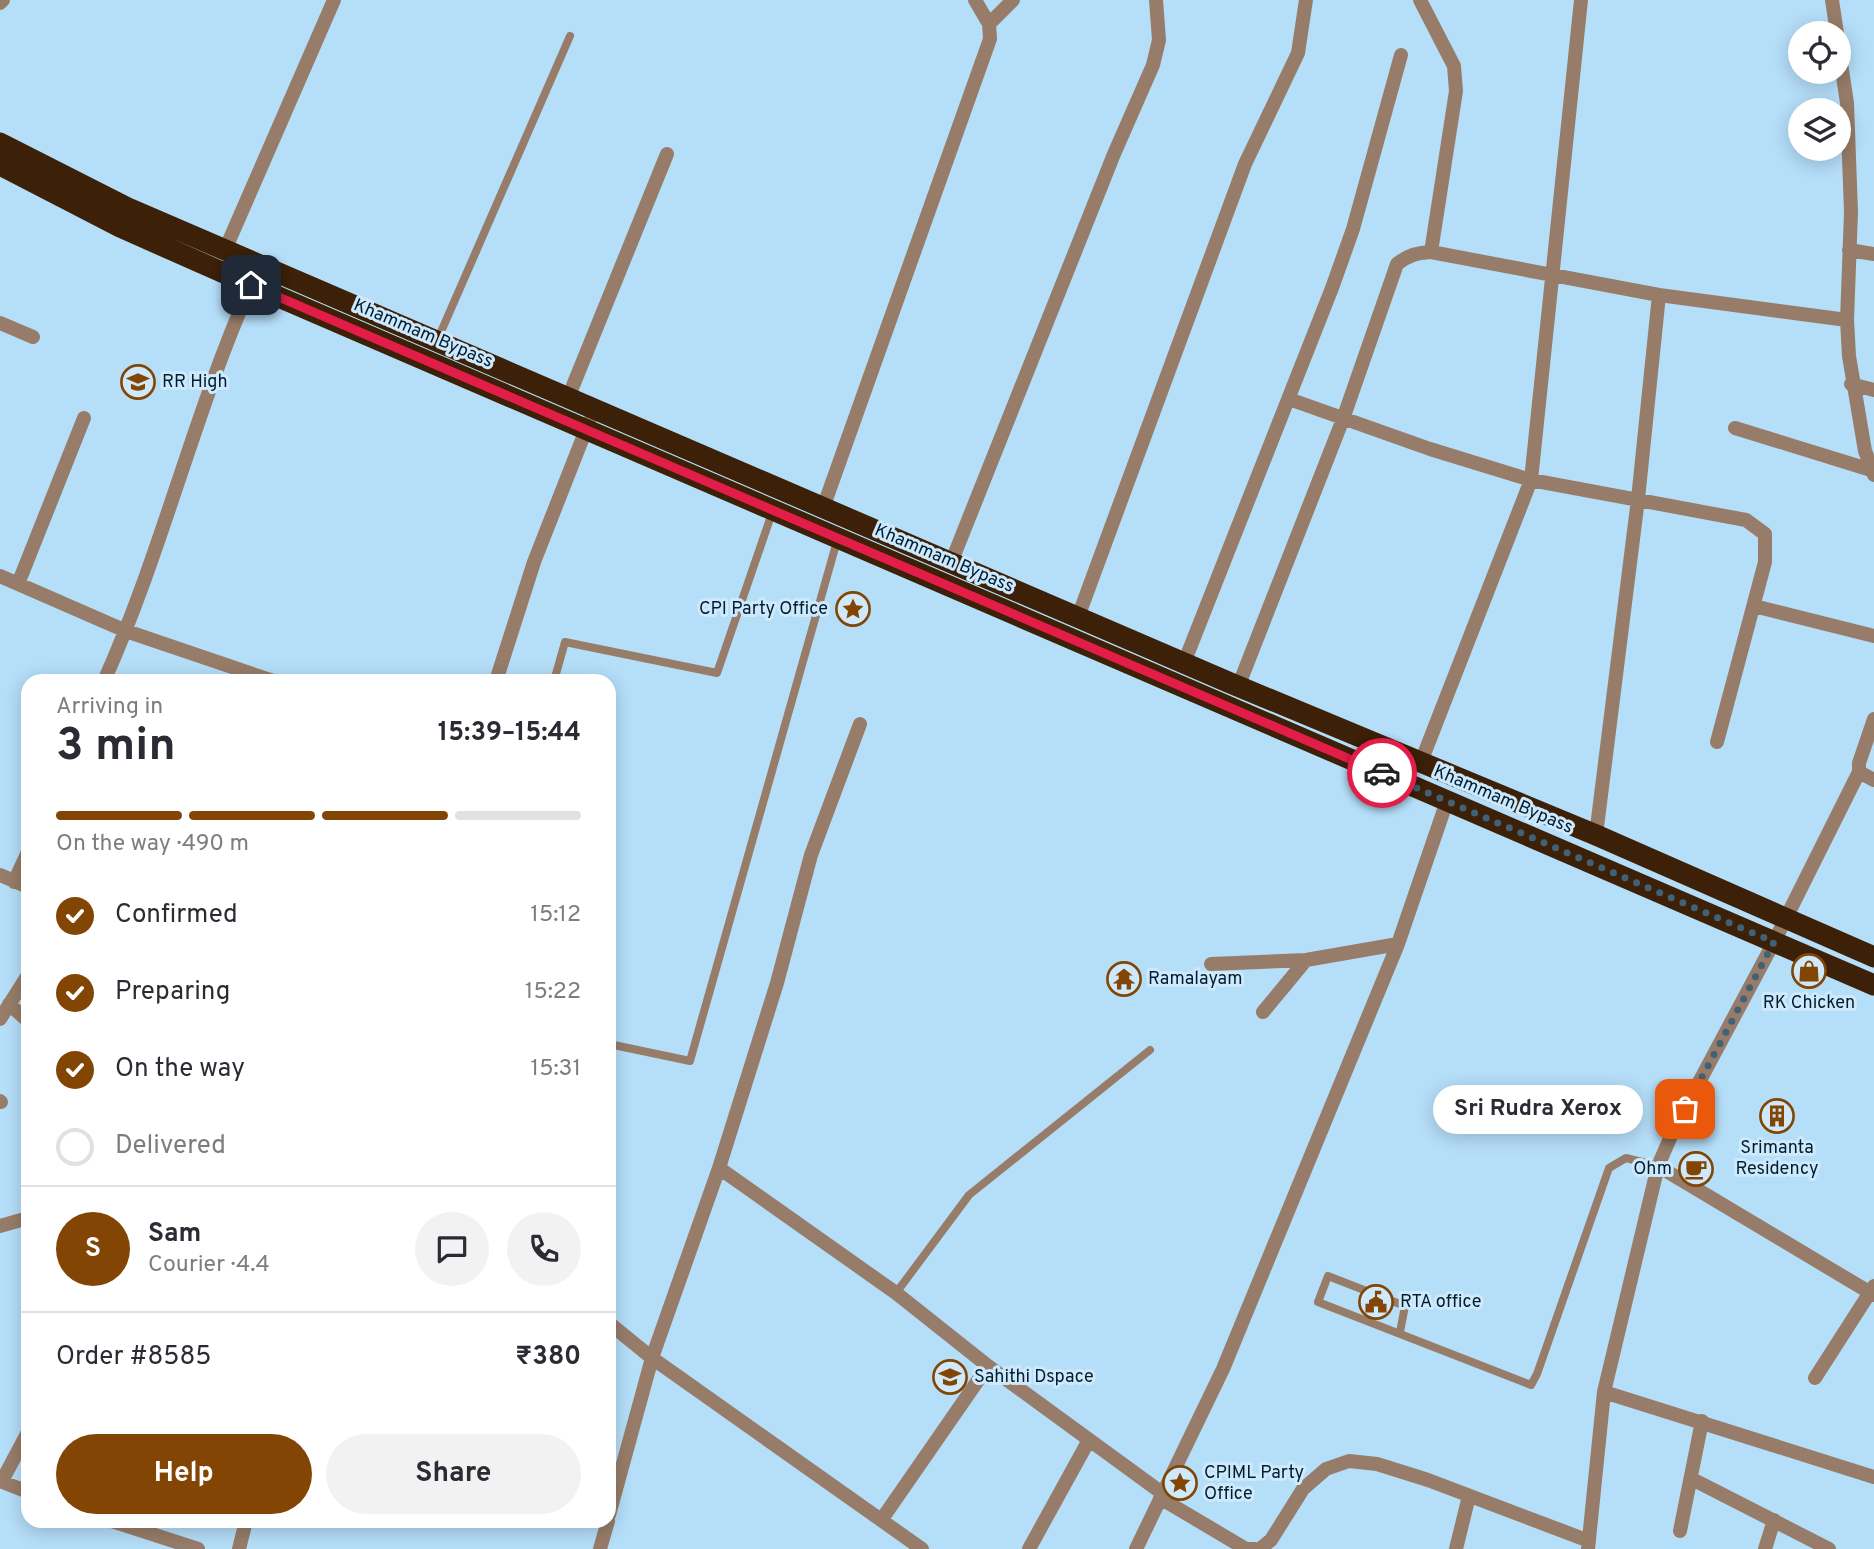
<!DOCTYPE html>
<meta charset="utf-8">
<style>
body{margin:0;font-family:Overpass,sans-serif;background:#f2f2f3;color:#2b2b33;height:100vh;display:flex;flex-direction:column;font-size:26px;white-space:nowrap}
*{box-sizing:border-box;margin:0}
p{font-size:23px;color:#7c7c81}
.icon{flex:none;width:38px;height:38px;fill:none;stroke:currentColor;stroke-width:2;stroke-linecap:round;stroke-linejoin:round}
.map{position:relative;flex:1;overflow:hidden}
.sheet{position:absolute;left:21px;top:674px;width:595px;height:854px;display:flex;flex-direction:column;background:#fff;border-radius:21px;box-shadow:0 4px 18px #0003}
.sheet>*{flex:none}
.buttons{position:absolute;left:1788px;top:21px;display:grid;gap:14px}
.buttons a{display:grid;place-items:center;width:63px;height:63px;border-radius:50%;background:#fff;box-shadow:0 4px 18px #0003;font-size:35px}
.pin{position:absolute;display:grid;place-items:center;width:60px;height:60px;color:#fff;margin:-30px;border-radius:14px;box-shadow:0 4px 10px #0006}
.courier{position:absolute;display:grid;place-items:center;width:70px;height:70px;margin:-35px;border:5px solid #e11d48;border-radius:50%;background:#fff;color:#222;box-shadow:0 2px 9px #0007}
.bubble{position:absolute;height:49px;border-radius:24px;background:#fff;box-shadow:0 4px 18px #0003;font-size:23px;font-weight:700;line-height:49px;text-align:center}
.summary em{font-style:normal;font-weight:700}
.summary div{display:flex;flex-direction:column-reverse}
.summary{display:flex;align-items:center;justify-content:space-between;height:119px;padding:0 35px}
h1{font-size:46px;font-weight:700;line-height:52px}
.bar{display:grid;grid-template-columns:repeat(4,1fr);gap:10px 7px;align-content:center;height:84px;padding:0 35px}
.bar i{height:9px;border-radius:5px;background:#e1e1e2}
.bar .on{background:#824503}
.bar p{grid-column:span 4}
.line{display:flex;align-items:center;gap:18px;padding:0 35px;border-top:2px solid #e1e1e2}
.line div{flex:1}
.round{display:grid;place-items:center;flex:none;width:74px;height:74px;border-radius:37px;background:#f2f2f3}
ol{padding:0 35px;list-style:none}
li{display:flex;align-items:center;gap:21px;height:77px}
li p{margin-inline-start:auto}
li .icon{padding:7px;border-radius:50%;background:#824503;color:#fff;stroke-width:4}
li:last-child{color:#7c7c81}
li i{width:38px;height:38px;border:4px solid #e1e1e2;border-radius:50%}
.button{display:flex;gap:14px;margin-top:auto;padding:14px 35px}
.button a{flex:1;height:80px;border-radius:42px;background:#824503;color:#fff;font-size:28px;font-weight:700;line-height:80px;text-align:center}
.button a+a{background:#f2f2f3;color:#2b2b33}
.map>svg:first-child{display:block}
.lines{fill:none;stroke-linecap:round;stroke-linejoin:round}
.lane{stroke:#977d69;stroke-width:8}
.street{stroke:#977d69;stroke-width:14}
.highway{stroke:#3c2007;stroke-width:21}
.done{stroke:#406176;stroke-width:7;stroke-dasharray:0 12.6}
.route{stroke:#e11d48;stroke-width:9}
.labels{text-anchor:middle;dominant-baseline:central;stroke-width:6;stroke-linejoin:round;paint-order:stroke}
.street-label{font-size:18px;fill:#011e2f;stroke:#cee9fb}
.poi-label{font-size:18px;fill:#011e2f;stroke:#cee9fb;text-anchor:start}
</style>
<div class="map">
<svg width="1874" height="1549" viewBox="0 0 1874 1549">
<rect width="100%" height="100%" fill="#b5def9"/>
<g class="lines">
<!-- lane -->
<path class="lane" d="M 437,341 L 570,36
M 554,681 L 565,642 L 717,673 L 772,513
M 609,1044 L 690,1061 L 837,541
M 896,1293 L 969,1195 L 1150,1050
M 1400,1332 L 1405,1306 L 1328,1276 L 1318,1302 L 1531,1385 L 1537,1374 L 1609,1168 L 1626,1158 L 1658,1166"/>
<!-- street -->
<path class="street" d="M 1420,0 L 1454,66 L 1456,91 L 1431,252
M 1832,0 L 1837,33
M 0,3 L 3,0
M 989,24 L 1013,0
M 1839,50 L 1847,103 L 1851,212 L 1847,320 L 1849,356 L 1865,451 L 1874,475
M 225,250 L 334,0
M 1849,250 L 1874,254
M 0,323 L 33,337
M 1851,384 L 1874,390
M 568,398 L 667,154
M 1289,399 L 1430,449 L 1531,480 L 1746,520 L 1765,534 L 1765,562 L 1717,742
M 1735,428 L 1871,470
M 823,508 L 990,39 L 989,24 L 975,0
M 951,563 L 1114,154 L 1153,65 L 1159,40 L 1156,0
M 0,576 L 126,631 L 273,681
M 18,584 L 84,418
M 1754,606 L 1874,636
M 1078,617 L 1245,164 L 1298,53 L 1306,0
M 1184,663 L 1332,288 L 1353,229 L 1401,55
M 104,681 C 162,552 194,413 251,285
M 496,681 L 534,562 L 589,422
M 1238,687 L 1343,419 L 1397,264 C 1408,255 1417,253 1431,252 L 1659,295 L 1847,320
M 1421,762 L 1531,480 L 1581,0
M 1859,772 L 1874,780
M 1596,835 L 1638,499 L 1659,295
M 0,875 L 28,887
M 14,882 L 28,852
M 1211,964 L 1306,960 L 1398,944
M 9,1004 L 28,1021
M 1263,1012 L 1306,960
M 0,1019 L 28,975
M 0,1101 L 1,1102
M 1658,1166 L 1874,1295
M 719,1168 L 896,1293 L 988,1366 L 1162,1493
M 0,1226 L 28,1218
M 609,1323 L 652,1358 L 719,1168 L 777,983 L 811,855 L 860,724
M 1815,1378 L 1874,1286
M 1604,1392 L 1874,1477
M 1692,1479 L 1829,1549
M 0,1481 L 28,1492
M 2,1481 L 28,1432
M 1160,1498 L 1246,1549 L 1255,1549
M 609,1515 L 652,1358 L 922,1549
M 882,1519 L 988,1366
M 112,1521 L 198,1549
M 1680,1531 L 1702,1421
M 239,1549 L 246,1521
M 600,1549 L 608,1521
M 1029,1549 L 1089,1440
M 1136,1549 L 1223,1369 L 1398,944 L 1447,801
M 1260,1549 L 1271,1540 L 1303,1489 L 1326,1469 L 1349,1461 L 1377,1464 L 1428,1480 L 1589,1541
M 1456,1549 L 1469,1496
M 1588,1549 L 1604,1392 L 1658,1166 L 1674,1129 L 1774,942 L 1859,772 L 1859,763 L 1874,719
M 1765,1549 L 1774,1520"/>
<!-- highway -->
<path class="highway" d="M 0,143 L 130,209 L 1228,682 L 1596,835 L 1874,957
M 0,165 L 120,227 L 251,285 L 1874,985"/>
</g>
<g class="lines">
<!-- done -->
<path class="done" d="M 1382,773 L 1774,942 L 1685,1109"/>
<!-- route -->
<path class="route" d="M 251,285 L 1382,773"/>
</g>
<!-- icons -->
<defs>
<g id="school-ring" transform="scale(1.75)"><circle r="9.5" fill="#cee9fb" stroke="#824503" stroke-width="1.5"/><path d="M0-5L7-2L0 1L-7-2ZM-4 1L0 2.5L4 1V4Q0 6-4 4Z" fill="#824503"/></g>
<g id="sight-ring" transform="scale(1.75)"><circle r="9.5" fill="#cee9fb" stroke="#824503" stroke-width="1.5"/><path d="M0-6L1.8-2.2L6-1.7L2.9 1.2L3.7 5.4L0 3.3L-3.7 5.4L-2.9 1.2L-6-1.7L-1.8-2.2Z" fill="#824503"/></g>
<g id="shop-ring" transform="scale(1.75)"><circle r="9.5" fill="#cee9fb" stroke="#824503" stroke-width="1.5"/><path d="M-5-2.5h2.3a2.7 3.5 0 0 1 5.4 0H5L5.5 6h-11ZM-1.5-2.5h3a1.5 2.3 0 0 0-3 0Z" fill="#824503"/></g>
<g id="temple-ring" transform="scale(1.75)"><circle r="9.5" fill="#cee9fb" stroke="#824503" stroke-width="1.5"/><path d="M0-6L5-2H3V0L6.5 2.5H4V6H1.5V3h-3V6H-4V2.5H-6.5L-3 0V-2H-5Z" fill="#824503"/></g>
<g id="building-ring" transform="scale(1.75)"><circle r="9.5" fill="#cee9fb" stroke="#824503" stroke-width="1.5"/><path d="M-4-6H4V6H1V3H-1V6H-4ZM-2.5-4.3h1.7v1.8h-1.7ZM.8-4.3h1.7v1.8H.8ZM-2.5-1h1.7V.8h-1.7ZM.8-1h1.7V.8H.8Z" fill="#824503"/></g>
<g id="cafe-ring" transform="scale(1.75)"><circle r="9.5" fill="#cee9fb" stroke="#824503" stroke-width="1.5"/><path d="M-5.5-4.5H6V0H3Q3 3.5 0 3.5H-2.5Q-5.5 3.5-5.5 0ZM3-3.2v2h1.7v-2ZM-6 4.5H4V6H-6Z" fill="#824503"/></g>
<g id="civic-ring" transform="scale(1.75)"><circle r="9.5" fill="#cee9fb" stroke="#824503" stroke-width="1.5"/><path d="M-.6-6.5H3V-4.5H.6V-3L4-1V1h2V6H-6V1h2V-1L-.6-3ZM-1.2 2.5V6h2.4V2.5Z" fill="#824503"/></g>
</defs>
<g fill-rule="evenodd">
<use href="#school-ring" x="138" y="382"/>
<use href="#sight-ring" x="853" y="609"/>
<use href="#shop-ring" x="1809" y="971"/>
<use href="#temple-ring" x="1124" y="979"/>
<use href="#building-ring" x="1777" y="1116"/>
<use href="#cafe-ring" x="1696" y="1169"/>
<use href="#civic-ring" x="1376" y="1302"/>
<use href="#school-ring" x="950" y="1377"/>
<use href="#sight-ring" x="1180" y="1483"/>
</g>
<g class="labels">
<!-- street labels -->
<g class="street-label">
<text transform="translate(423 334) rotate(23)">Khammam Bypass</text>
<text transform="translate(944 559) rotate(23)">Khammam Bypass</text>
<text transform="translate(1503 800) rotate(23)">Khammam Bypass</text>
</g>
<!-- poi labels -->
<g class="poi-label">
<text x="162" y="382">RR High</text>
<text x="828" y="609" text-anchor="end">CPI Party Office</text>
<text x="1148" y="979">Ramalayam</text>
<text x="1809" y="1003" text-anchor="middle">RK Chicken</text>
<text x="1777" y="1148" text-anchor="middle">Srimanta<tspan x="1777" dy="21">Residency</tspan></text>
<text x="1672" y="1169" text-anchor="end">Ohm</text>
<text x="1400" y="1302">RTA office</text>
<text x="974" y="1377">Sahithi Dspace</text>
<text x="1204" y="1473">CPIML Party<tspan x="1204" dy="21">Office</tspan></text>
</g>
</g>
</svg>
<div class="buttons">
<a><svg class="icon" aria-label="locate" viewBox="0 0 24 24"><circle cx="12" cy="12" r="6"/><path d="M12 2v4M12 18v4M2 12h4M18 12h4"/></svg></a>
<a><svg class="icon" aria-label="layers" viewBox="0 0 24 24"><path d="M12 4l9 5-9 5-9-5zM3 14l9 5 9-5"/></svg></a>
</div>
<div class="pin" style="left:1685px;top:1109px;background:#ea580c"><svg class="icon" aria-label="bag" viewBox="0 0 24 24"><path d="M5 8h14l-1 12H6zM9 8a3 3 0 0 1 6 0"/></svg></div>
<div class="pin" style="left:251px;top:285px;background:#1f2937"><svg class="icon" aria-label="home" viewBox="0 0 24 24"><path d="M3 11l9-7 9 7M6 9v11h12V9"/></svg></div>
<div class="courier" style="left:1382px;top:773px"><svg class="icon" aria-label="car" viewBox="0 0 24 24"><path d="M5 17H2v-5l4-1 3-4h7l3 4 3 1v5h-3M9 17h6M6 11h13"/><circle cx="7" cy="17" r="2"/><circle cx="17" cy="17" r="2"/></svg></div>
<div class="bubble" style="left:1433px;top:1085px;width:210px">Sri Rudra Xerox</div>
<section class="sheet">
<div class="summary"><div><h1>3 min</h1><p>Arriving in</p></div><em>15:39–15:44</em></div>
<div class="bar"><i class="on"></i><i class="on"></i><i class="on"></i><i></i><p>On the way · 490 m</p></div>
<ol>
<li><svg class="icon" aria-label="check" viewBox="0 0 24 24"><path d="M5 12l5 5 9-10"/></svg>Confirmed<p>15:12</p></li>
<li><svg class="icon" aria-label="check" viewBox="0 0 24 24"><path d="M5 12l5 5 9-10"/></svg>Preparing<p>15:22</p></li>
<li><svg class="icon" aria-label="check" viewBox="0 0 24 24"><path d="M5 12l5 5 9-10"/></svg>On the way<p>15:31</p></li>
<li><i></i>Delivered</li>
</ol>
<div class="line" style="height:126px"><b class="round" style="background:#824503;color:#fff">S</b><div><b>Sam</b><p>Courier · 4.4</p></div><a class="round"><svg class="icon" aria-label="chat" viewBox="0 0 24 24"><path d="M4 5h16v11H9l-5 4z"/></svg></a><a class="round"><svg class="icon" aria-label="phone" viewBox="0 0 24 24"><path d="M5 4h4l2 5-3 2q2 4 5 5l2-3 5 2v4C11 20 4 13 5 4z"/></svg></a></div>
<div class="line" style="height:91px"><div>Order #8585</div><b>₹380</b></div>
<div class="button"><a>Help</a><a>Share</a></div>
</section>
</div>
